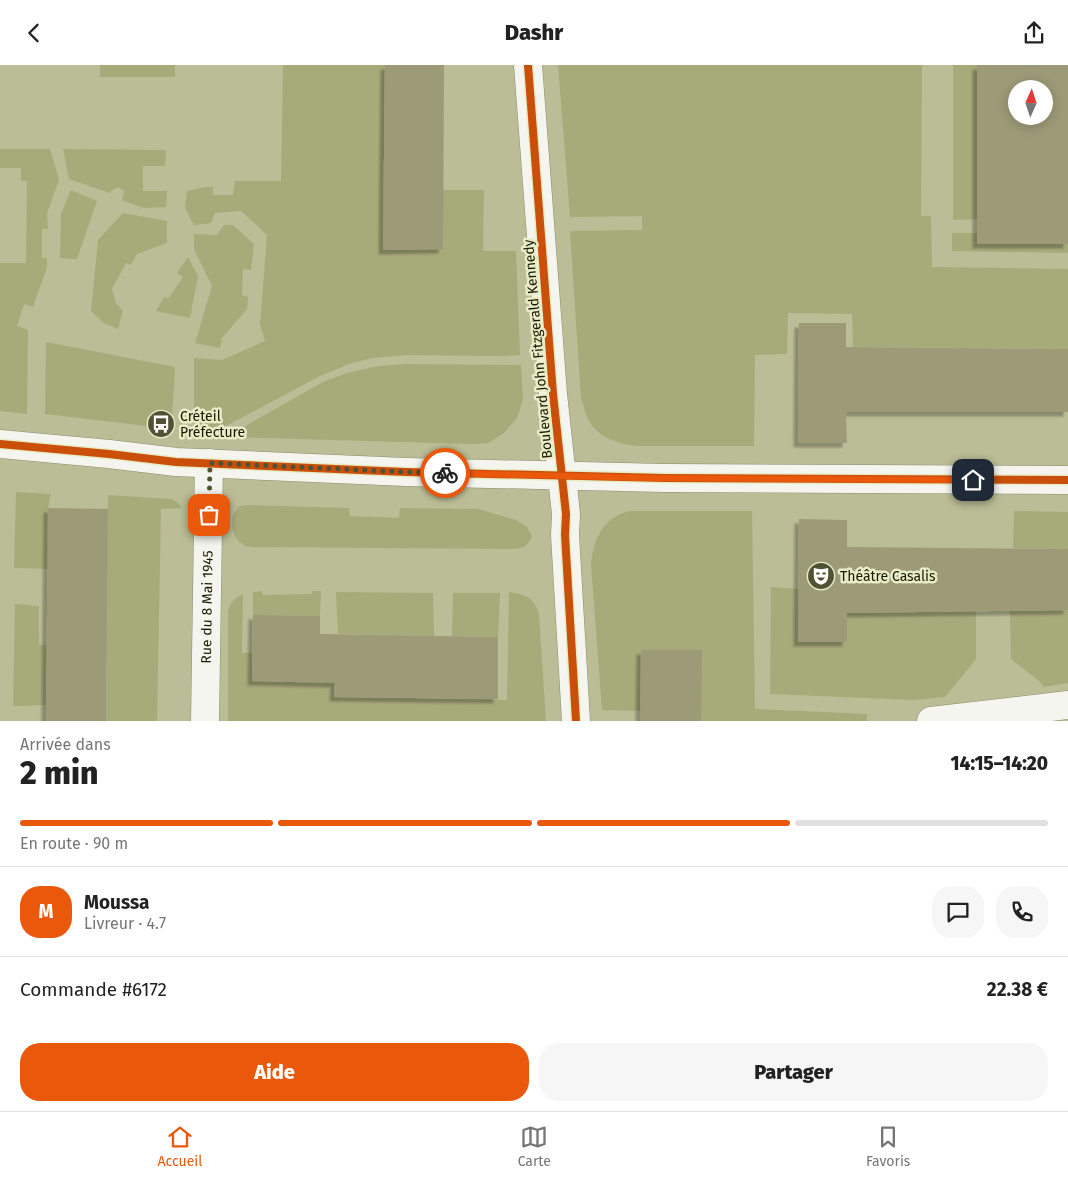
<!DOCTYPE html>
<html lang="fr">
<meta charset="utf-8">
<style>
body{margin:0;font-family:"Fira Sans",sans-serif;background:#f6f6f6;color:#222;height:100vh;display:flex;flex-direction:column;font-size:19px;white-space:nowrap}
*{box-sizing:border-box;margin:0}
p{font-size:16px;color:#767676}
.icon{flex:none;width:28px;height:28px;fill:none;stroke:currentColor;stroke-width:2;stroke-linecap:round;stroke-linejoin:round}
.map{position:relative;height:656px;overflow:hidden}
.sheet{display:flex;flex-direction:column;background:#fff;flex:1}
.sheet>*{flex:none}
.needle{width:32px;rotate:3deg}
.buttons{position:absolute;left:1008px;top:15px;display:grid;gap:10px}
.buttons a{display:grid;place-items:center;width:45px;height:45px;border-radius:50%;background:#fff;box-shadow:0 2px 12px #0003;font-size:25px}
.pin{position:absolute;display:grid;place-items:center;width:42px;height:42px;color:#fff;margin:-21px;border-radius:10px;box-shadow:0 2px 8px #0006}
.courier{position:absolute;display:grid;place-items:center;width:50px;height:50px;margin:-25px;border:4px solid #ea580c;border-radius:50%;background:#fff;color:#222;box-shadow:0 1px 6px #0007}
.headline em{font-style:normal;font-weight:800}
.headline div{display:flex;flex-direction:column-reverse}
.headline{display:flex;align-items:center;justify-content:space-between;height:85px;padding:0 20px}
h1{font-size:32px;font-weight:800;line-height:38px}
.bar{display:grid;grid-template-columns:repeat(4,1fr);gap:8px 5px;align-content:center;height:60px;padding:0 20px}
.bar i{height:6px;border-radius:4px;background:#e0e0e0}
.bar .on{background:#ea580c}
.bar p{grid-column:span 4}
.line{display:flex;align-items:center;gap:12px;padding:0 20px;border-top:1px solid #e0e0e0}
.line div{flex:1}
.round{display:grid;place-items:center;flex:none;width:52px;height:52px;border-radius:20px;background:#f6f6f6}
.primary-button{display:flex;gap:10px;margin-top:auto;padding:10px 20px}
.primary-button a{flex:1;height:58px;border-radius:20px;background:#ea580c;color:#fff;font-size:20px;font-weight:800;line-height:58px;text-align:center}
.primary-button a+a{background:#f6f6f6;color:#222}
header{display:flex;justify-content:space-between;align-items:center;height:65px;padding:0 20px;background:#fff;font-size:22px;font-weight:800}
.dock{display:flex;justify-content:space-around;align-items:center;height:70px;border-top:1px solid #e0e0e0;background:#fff;font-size:14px;color:#767676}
.dock a{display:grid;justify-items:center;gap:2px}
.dock .on{color:#ea580c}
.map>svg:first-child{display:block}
.green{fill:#a7ab7a}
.building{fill:#9d9a78;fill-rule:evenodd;filter:url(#shadow)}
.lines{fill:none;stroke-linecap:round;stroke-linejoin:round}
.minor-casing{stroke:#8a8c6c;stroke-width:29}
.tertiary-casing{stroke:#8a8c6c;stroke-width:29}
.minor{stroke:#f5f5ef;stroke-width:28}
.tertiary{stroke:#f5f5ef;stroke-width:28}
.cycleway-casing{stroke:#e8ecc7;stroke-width:11}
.cycleway{stroke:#c94f0a;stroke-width:8}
.done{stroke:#505234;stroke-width:5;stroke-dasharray:0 9}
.route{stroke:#ea580c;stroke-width:6}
.labels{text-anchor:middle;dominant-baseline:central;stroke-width:5;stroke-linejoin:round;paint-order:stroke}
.street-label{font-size:14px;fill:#171800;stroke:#e8ecc7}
.poi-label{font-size:14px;fill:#171800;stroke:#e8ecc7;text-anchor:start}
</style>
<header><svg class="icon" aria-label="back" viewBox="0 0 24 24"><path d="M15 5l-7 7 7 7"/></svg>Dashr<svg class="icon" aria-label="share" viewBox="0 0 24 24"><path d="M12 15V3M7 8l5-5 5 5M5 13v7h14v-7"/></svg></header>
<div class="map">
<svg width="1068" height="656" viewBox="0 0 1068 656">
<defs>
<filter id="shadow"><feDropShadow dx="-4.5" dy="4.5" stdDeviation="1" flood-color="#0004"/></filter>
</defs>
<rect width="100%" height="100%" fill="#babd95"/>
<!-- green -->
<path class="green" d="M 100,0 L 175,0 L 175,12 L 100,12 Z
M 283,0 L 385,0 L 383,185 L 443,184 L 443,125 L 484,125 L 483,186 L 516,186 L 520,290 L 494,291 L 405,290 L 373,293 L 349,299 L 318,312 L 213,368 L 194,367 L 194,293 L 222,295 L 265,276 L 260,260 L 267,170 L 241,146 L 215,148 L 211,158 L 194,160 L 185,143 L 187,126 L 205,122 L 213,122 L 213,130 L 233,130 L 235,116 L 281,116 Z
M 558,0 L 922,0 L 921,151 L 931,151 L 932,202 L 1068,204 L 1068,284 L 853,282 L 852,249 L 788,248 L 787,289 L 755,290 L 754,381 L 636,381 C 616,378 596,372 587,352 C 585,346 583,339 581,333 L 570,166 L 642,165 L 642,151 L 570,152 Z
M 953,0 L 977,0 L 977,154 L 953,155 Z
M 0,84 L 50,84 L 59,115 L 47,148 L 48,164 L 42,164 L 42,193 L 47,193 L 47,202 L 33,242 L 24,239 L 17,261 L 28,265 L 27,349 L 0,346 L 0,198 L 26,198 L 27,116 L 21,116 L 21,103 L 0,103 Z
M 63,84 L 166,85 L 165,101 L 143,101 L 143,126 L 167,126 L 166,142 L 144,143 L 122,135 L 124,126 L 118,122 L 112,125 L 110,128 L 69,114 Z
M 71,125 L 97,136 L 77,194 L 60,193 L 61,149 Z
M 123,148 L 167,156 L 167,178 L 137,189 L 131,200 L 126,198 L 112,224 L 116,238 L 123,246 L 118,264 L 104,258 L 91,246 L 98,175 Z
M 224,160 L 233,160 L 254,179 L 251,205 L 243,204 L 242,230 L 248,232 L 247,244 L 222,273 L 220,283 L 195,278 L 212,221 L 194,184 L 194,169 L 217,170 Z
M 952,168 L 977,168 L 977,179 L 1068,179 L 1068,188 L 952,186 Z
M 188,192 L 198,211 L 190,253 L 156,246 L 164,232 L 168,234 L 183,212 L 177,208 Z
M 46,277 L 175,302 L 172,355 L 147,352 L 147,361 L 45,349 Z
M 405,299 L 521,300 L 523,335 L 517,353 L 504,368 L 488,378 L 474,379 L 226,372 L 323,317 L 347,308 L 378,301 Z
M 16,427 L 51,429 L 48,443 L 48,504 L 14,503 Z
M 108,430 L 172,434 L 178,438 L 182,443 L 161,444 L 157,656 L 106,656 Z
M 249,440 L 349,443 L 350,451 L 399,453 L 400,443 L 478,444 L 516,455 L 527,462 L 532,471 C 527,484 520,484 508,484 L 252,482 C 249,481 246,482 244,480 C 234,475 230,461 233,451 C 234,448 237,444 239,441 Z
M 630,446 L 752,446 L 755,644 L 867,649 L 867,656 L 701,656 L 701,585 L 641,585 L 641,646 L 602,645 L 591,499 C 594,473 603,452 630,446 Z
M 1014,446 L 1068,447 L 1068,484 L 1013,483 Z
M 771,522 L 799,524 L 847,548 L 976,546 L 976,594 L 945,632 L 914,635 L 770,629 Z
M 262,526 L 263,530 L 312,529 L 312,526 L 321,526 L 320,551 L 253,550 L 253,527 Z
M 336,527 L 433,528 L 434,571 L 338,569 Z
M 509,527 C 526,530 534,532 539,549 L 546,656 L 228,656 L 228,546 C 231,537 234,533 243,529 L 242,588 L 252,588 L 252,616 L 318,617 L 335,613 L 334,632 L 507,635 Z
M 453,528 L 500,528 L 498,572 L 452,571 Z
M 15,539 L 39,541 L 39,580 L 47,580 L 46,640 L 13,641 Z
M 1068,545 L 1068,618 L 1044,622 L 1039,616 L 1011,594 L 1010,546 Z"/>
<!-- building -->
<path class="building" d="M 385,0 L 444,0 L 443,184 L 383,185 Z
M 977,0 L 1068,0 L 1068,179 L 977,179 ZM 1016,24 L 1044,24 L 1044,51 L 1016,51 Z
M 799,258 L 846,258 L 846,282 L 1068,284 L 1068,347 L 846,347 L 847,378 L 798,378 Z
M 48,443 L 108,444 L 106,656 L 46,656 Z
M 799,454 L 847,455 L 847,482 L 1068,484 L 1068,545 L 847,548 L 847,577 L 798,577 Z
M 253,550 L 320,551 L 320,569 L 498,572 L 498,634 L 334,632 L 335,618 L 252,616 Z
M 641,585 L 702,585 L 701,656 L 640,656 Z"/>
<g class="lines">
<!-- minor casing -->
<g class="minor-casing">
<g id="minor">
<path d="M 528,0 L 553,329 L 566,449 L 565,470 L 576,656"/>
<path id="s1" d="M 205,656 L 209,398"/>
<path d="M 931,656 L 1068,640"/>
</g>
</g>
<!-- tertiary casing -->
<g class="tertiary-casing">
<path id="tertiary" d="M 0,379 L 109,389 L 176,397 L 406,407 L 664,413 L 1068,415"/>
</g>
<!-- minor -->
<use href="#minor" class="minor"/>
<!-- tertiary -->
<use href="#tertiary" class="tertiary"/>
<!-- cycleway casing -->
<g class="cycleway-casing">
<path id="cycleway" d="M 528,0 L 553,329 L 566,449 L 565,470 L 576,656
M 0,379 L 109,389 L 176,397 L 406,407 L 664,413 L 1068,415"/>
</g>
<!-- cycleway -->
<use href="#cycleway" class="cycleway"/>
</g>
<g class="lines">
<!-- done -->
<path class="done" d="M 209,450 L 210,398 L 406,407 L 445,408"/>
<!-- route -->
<path class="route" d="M 445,408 L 644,413 L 973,415"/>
</g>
<!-- icons -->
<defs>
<g id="bus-disc" transform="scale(1.4375)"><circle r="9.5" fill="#505234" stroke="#e8ecc7"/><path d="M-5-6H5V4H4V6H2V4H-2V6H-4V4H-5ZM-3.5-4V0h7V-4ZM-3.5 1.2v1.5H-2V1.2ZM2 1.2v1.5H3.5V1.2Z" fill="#fff"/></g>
<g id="theatre-disc" transform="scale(1.4375)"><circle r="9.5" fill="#505234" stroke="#e8ecc7"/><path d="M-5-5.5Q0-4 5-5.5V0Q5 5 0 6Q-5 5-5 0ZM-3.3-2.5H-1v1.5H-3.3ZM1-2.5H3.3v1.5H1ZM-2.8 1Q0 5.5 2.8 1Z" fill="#fff"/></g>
</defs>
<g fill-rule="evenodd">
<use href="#bus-disc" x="161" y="359"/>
<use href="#theatre-disc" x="821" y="511"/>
</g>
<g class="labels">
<!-- street labels -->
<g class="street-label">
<text transform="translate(538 284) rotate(-95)">Boulevard John Fitzgerald Kennedy</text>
<text stroke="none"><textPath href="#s1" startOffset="114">Rue du 8 Mai 1945</textPath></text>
</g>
<!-- poi labels -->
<g class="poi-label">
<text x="180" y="351">Créteil<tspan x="180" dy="16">Préfecture</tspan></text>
<text x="840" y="511">Théâtre Casalis</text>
</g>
</g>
</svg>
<div class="buttons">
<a><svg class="needle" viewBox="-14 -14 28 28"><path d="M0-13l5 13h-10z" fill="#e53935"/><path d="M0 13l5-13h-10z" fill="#767676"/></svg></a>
</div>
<div class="pin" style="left:209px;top:450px;background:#ea580c"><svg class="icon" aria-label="bag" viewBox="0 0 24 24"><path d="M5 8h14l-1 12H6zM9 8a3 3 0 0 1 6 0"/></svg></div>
<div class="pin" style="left:973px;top:415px;background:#1f2937"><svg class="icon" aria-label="home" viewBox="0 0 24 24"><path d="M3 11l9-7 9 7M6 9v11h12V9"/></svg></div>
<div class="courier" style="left:445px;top:408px"><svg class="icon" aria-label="bike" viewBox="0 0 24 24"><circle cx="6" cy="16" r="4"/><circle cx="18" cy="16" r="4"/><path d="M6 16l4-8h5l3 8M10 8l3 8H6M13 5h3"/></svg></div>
</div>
<section class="sheet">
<div class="headline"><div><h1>2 min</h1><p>Arrivée dans</p></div><em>14:15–14:20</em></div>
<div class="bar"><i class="on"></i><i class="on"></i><i class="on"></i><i></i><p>En route · 90 m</p></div>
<div class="line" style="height:90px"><b class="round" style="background:#ea580c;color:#fff">M</b><div><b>Moussa</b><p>Livreur · 4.7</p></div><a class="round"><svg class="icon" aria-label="chat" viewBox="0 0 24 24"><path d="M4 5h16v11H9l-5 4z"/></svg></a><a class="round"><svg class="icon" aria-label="phone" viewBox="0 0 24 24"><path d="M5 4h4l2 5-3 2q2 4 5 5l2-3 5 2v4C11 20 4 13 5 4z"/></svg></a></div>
<div class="line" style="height:65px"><div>Commande #6172</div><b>22.38 €</b></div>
<div class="primary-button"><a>Aide</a><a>Partager</a></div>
</section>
<nav class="dock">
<a class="on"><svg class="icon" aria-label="home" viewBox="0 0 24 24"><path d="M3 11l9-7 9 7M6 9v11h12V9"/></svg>Accueil</a>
<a><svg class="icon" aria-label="map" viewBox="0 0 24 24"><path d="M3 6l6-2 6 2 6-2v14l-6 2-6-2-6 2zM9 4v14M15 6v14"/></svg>Carte</a>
<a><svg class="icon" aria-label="saved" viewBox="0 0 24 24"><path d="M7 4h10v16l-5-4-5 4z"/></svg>Favoris</a>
</nav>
